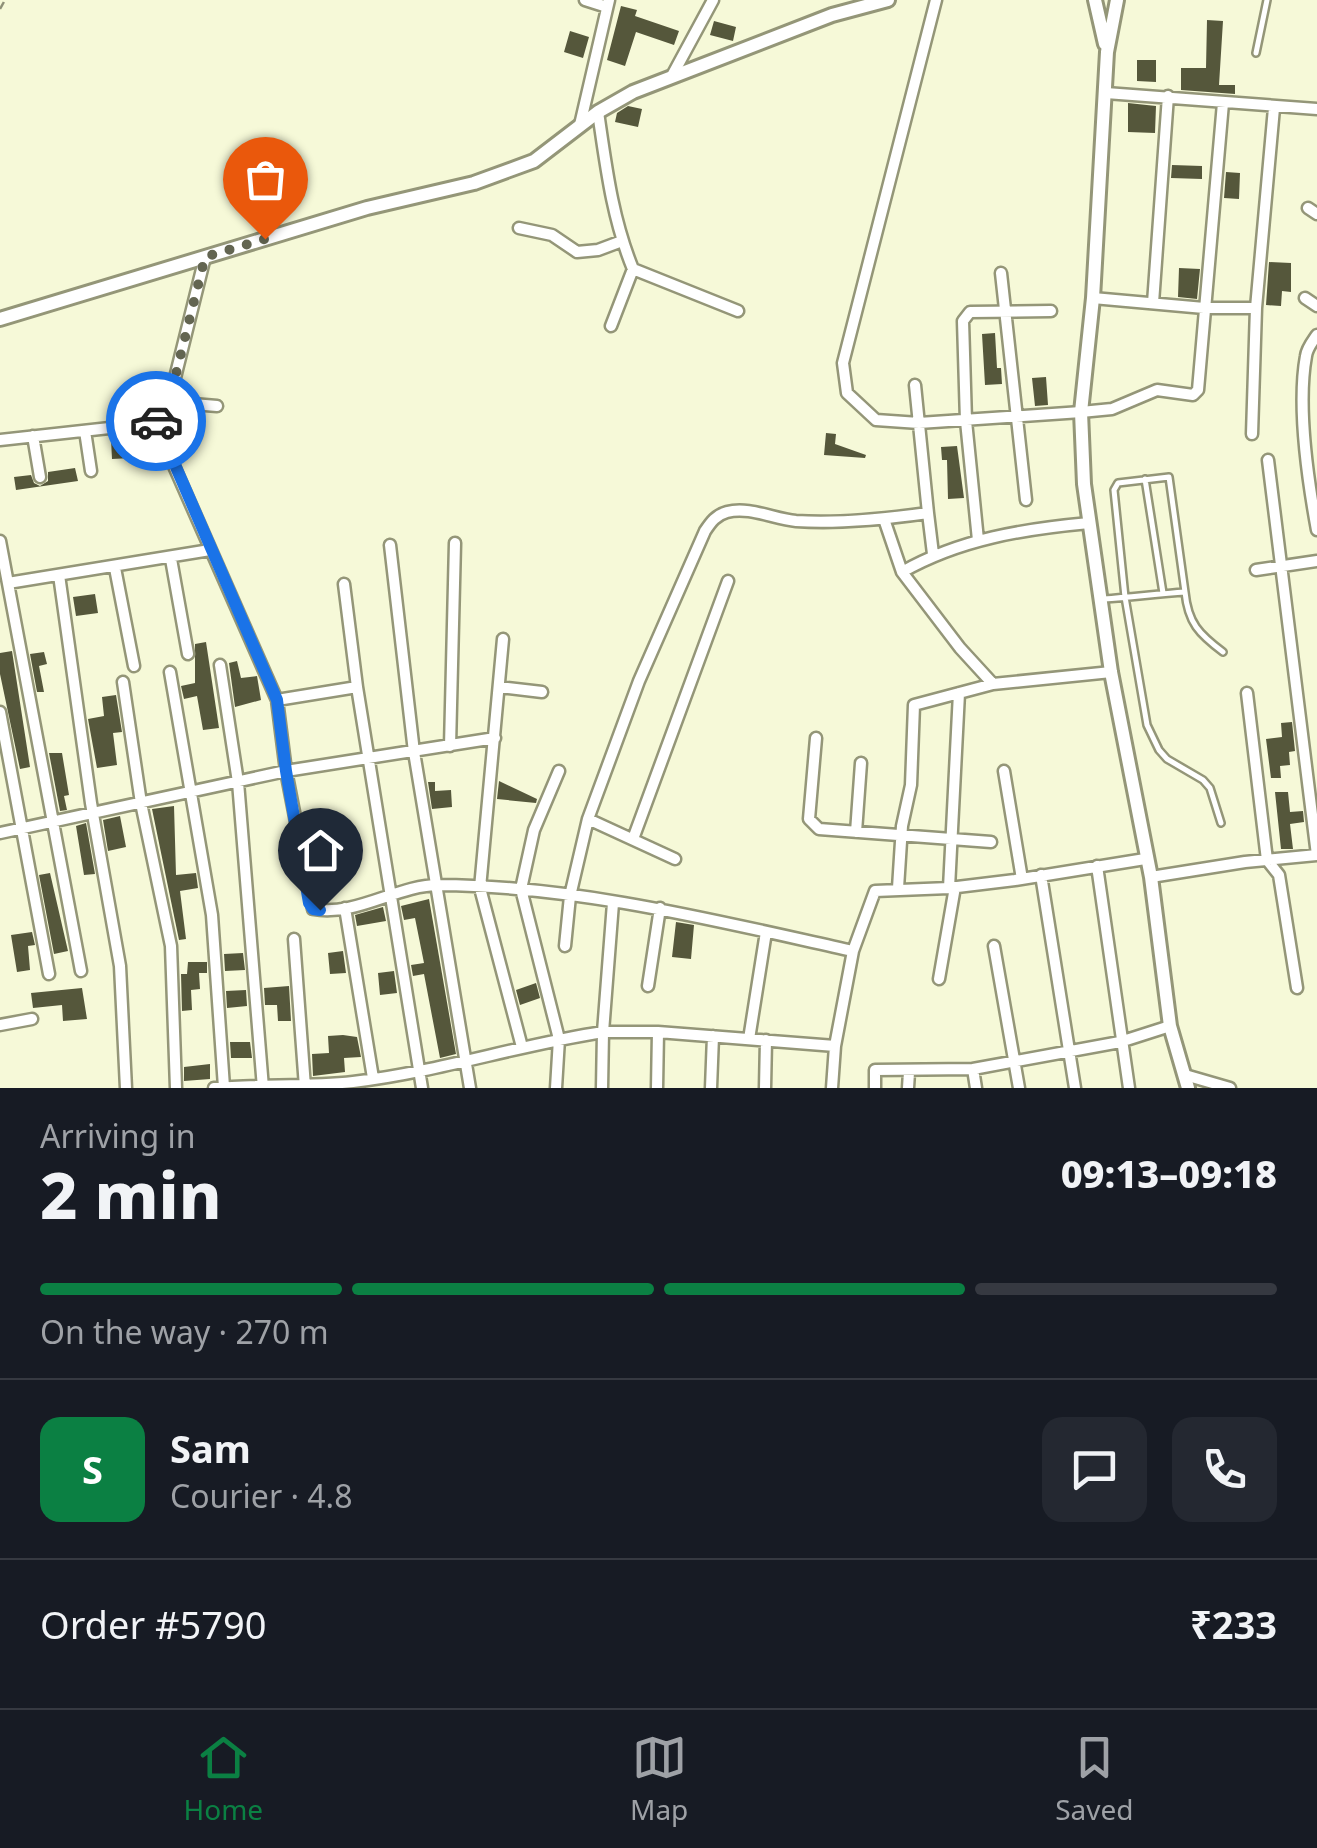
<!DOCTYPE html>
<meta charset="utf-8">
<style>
body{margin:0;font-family:"Noto Sans",sans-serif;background:#242831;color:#f1f3f6;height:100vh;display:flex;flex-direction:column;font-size:38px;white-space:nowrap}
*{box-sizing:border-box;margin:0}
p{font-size:32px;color:#9ea1a6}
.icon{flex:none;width:55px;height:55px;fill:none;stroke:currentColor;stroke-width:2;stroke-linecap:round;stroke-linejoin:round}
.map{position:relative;height:1088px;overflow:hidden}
.side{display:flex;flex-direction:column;background:#171b24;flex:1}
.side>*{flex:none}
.pin{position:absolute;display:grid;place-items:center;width:85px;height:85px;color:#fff;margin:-102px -42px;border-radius:50% 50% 50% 0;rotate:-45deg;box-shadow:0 0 10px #0007}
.pin .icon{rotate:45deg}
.courier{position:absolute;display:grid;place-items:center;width:100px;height:100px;margin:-50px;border:8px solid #1a73e8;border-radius:50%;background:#fff;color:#222;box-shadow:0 2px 12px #0007}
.headline em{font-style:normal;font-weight:800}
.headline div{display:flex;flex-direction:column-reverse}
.headline{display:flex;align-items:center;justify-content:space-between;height:170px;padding:0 40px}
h1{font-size:65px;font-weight:800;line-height:75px}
.bar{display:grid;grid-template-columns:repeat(4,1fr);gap:15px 10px;align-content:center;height:120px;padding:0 40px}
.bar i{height:12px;border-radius:8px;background:#363941}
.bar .current{background:#0b8043}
.bar p{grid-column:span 4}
.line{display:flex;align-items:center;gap:25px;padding:0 40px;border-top:2px solid #363941}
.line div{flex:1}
.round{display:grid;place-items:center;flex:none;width:105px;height:105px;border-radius:20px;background:#242831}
.dock{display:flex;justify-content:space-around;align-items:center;height:140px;border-top:2px solid #363941;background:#171b24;font-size:28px;color:#9ea1a6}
.dock a{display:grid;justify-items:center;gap:5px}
.dock .current{color:#0b8043}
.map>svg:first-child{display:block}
.building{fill:#55573b}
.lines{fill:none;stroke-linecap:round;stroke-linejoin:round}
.service-casing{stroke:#949678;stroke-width:10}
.minor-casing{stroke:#949678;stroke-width:15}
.tertiary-casing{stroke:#949678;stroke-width:18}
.path{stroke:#8e9078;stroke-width:2.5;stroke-dasharray:8 5;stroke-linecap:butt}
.service{stroke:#fff;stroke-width:5}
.minor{stroke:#fff;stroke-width:10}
.tertiary{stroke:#fff;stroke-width:12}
.done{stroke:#636551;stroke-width:10;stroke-dasharray:0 18}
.route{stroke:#1a73e8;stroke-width:12}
</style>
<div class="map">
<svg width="1317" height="1088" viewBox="0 0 1317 1088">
<rect width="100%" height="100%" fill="#f6f9d8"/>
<!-- building -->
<path class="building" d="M 621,6 L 637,10 L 635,16 L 679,31 L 674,45 L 636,32 L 625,66 L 607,60 Z
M 1207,20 L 1223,21 L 1219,85 L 1235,85 L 1235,94 L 1181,90 L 1181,68 L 1206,68 Z
M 714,21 L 736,27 L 733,41 L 710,35 Z
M 570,31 L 589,37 L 583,58 L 564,52 Z
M 1137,60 L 1156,60 L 1156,82 L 1137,81 Z
M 1128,103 L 1156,106 L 1155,133 L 1128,132 Z
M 628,106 L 642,109 L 638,127 L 615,122 L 617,113 Z
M 1172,165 L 1202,166 L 1202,179 L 1171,178 Z
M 1226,172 L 1240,173 L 1239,199 L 1224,198 Z
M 1269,262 L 1291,263 L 1291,292 L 1282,291 L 1281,306 L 1266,305 Z
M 1179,268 L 1200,269 L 1197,299 L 1178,297 Z
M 995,333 L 997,368 L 1001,368 L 1002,384 L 985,385 L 982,334 Z
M 1046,377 L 1048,405 L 1035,406 L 1032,378 Z
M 826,433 L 836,434 L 835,444 L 866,455 L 865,458 L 824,455 Z
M 130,438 L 131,458 L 112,459 L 111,439 Z
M 957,446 L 964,498 L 948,499 L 947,460 L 942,460 L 941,447 Z
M 75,468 L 78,481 L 16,490 L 14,477 L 31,475 L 34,483 L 40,486 L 48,481 L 48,472 Z
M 95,594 L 98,613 L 76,616 L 73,597 Z
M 206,642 L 219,728 L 203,730 L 197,696 L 184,699 L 181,686 L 195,683 L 195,644 Z
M 12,651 L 30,767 L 20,769 L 0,674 L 0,653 Z
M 44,652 L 47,664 L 39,666 L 44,692 L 37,692 L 30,654 Z
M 237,661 L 241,678 L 257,676 L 261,700 L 235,707 L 229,663 Z
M 116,695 L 122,732 L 113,733 L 117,765 L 97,768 L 88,719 L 104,716 L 102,697 Z
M 1292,722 L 1295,751 L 1289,752 L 1290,765 L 1280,766 L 1281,778 L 1271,778 L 1266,739 L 1282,737 L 1281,723 Z
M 49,753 L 62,753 L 69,795 L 64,796 L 67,810 L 60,811 Z
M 499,781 L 537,799 L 536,803 L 497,799 Z
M 428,782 L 435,782 L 435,791 L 451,790 L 452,807 L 432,809 Z
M 1275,792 L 1288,792 L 1290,812 L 1303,811 L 1304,822 L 1290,824 L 1293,849 L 1281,849 Z
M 174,806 L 176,875 L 196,873 L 198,888 L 180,891 L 186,939 L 179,940 L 152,809 Z
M 120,816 L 126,847 L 108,851 L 103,820 Z
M 86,823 L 95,874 L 84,875 L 76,826 Z
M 50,873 L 68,951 L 54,954 L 39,875 Z
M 429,899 L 456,1054 L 440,1058 L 424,974 L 413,976 L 411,965 L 424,963 L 415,918 L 404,920 L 401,906 Z
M 383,907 L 386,921 L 357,926 L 355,915 Z
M 676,922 L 694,925 L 691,959 L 672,957 Z
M 32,932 L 35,945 L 28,946 L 30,970 L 17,972 L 11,935 Z
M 343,951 L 346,973 L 330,974 L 328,953 Z
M 243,953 L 245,970 L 225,971 L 224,954 Z
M 188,962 L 207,962 L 207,973 L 199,973 L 200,989 L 191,990 L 192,1010 L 182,1011 L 181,974 L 187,974 Z
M 394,971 L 397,993 L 380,995 L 378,973 Z
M 536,983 L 540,998 L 520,1005 L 516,990 Z
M 289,986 L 291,1021 L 278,1021 L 277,1005 L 265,1005 L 264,988 Z
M 82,988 L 87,1019 L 63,1021 L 62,1005 L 33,1008 L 31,993 Z
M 246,990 L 247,1006 L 227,1008 L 226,991 Z
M 343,1035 L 357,1037 L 361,1057 L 344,1058 L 345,1072 L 313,1076 L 312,1054 L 329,1053 L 328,1036 Z
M 230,1042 L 250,1042 L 252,1058 L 231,1058 Z
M 210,1064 L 210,1079 L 184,1081 L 184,1067 Z"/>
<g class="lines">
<!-- service casing -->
<g class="service-casing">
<path id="service" d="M 1256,53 L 1267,0
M 1145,479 L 1163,593
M 1185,592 C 1188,623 1199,634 1223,652
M 1104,599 C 1131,597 1158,594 1185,592 L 1169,477 L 1118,483 L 1114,490 L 1125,597 L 1147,725 L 1159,750 L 1167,759 L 1203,780 L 1210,788 L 1221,823"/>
</g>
<!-- minor casing -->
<g class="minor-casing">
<path id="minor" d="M 585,0 L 607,7
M 936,0 L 843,363 L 847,393 L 876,420 L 919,423 L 1081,412 L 1112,409 L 1157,390 L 1193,395 L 1198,390 L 1223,103
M 673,74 L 713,0
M 1106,93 L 1317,109
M 598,112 C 606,166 612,218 633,269 L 738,311
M 580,125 L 609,0
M 1308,208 L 1317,214
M 519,228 L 552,235 L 577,252 L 598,250 L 622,241
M 1001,273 L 1026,500
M 1093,298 L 1204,308 L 1256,308
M 1305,298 L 1317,306
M 1153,303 L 1168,96
M 611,326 L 633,269
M 1317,335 C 1313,341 1307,348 1306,356 C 1297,405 1308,481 1317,530
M 169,402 L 217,406
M 155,423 L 169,402 L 205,257
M 85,431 L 91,471
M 1252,434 L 1256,308 L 1274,108
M 33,436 L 40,477
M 0,440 L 155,423 L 277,700 L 286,771 L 313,909 C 356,917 397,885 439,885 C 579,886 717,921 853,951 L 875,891 L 949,888 L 1015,880 L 1145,859
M 1268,460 L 1317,855
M 928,513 L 933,554
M 884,519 L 902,572 L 960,648 L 993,684
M 978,540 L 966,421 L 963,321 L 970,312 L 1051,311
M 0,541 L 81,971
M 390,545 L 414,752 L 470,1088
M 171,559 L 188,654
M 115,568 L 134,666
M 1256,570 L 1317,561
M 902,572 C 960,539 1024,529 1089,523
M 59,575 L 91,803 L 120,966 L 126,1088
M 8,583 L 210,550
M 344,584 L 357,687
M 503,639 L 480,888 L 522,1047
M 220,665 L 238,782 L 263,1088
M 170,672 L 212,915 L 224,1087
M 123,682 L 141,803 L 171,946 L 176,1088
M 499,687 L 542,692
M 1247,693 L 1267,860 L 1279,875 L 1297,988
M 277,700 L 357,687 L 422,1088
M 0,712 L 49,974
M 816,738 L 809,819 L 819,829 L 991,842
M 450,746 L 455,543
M 1004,771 L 1022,879
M 588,819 L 675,859
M 856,832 L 861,763
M 0,833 L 286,771 L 495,738
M 633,839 L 728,581
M 1097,866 L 1129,1088
M 1041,875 L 1075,1088
M 1151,877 L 1245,862 L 1317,855
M 898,888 L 902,826 L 911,785 L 914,705 L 993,684 L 1111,672
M 949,888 L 959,693
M 345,908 L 373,1078
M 294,939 L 305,1087
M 565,946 L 570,896 L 588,819 L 639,681 L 705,531 C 711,522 716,515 727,512 C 749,506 774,519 796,521 C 840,524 885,519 928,513 L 915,385
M 994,946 L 1019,1088
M 939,979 L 955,887
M 648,986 L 660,908
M 0,1025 L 32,1019
M 749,1039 L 766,932
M 1185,1075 L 1230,1088
M 214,1088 C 260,1084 307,1087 353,1082 C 438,1072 518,1045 603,1032 L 613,903
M 556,1088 L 559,1039 L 521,889 L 534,830 L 559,771
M 602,1088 L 603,1032 L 658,1032 L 835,1046 L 853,951
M 657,1088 L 658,1032
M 711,1088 L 713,1036
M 765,1088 L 766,1040
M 832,1088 L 835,1046
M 875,1088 L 875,1070 L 973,1069
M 908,1088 L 909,1072
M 976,1088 L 973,1069 L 1120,1042 L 1170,1026"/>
</g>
<!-- tertiary casing -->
<g class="tertiary-casing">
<path id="tertiary" d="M 1095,0 L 1105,44
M 1117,0 L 1107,52 L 1093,298 L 1081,412 L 1084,484 L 1111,672 L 1151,877 L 1170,1026 L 1188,1088
M 0,319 L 367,208 L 474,183 L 534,161 L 598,112 L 633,92 L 832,15 L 888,0"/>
</g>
<!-- path -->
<path class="path" d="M 0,9 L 5,0"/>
<!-- service -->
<use href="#service" class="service"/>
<!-- minor -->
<use href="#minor" class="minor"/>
<!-- tertiary -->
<use href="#tertiary" class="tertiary"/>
</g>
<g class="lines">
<!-- done -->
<path class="done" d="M 156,421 L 169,402 L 205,257 L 265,239"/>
<!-- route -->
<path class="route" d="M 156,421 L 277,700 L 286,771 L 309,903 L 313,909 L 320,910"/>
</g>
</svg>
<div class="pin" style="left:265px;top:239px;background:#ea580c"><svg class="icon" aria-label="bag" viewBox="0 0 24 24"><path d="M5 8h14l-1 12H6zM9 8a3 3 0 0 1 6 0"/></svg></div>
<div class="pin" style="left:320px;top:910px;background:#1f2937"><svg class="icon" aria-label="home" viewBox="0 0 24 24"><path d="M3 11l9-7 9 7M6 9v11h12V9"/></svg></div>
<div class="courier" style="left:156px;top:421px"><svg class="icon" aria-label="car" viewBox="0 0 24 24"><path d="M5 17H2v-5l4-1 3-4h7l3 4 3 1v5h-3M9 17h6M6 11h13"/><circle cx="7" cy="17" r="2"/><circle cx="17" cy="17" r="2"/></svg></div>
</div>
<section class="side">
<div class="headline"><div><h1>2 min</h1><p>Arriving in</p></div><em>09:13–09:18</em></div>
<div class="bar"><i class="current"></i><i class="current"></i><i class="current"></i><i></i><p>On the way · 270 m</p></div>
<div class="line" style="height:180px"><b class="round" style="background:#0b8043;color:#fff">S</b><div><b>Sam</b><p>Courier · 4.8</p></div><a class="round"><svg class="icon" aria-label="chat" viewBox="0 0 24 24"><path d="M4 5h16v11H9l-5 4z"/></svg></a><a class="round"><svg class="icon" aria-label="phone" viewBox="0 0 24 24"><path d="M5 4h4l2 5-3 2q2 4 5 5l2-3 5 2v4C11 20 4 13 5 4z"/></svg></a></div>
<div class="line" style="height:130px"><div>Order #5790</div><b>₹233</b></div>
</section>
<nav class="dock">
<a class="current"><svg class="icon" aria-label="home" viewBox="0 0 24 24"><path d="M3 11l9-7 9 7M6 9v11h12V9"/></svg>Home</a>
<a><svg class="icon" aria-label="map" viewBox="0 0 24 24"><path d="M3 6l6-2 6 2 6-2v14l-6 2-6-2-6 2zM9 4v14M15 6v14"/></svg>Map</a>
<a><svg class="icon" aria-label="saved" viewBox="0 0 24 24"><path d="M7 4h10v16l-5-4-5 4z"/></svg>Saved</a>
</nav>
